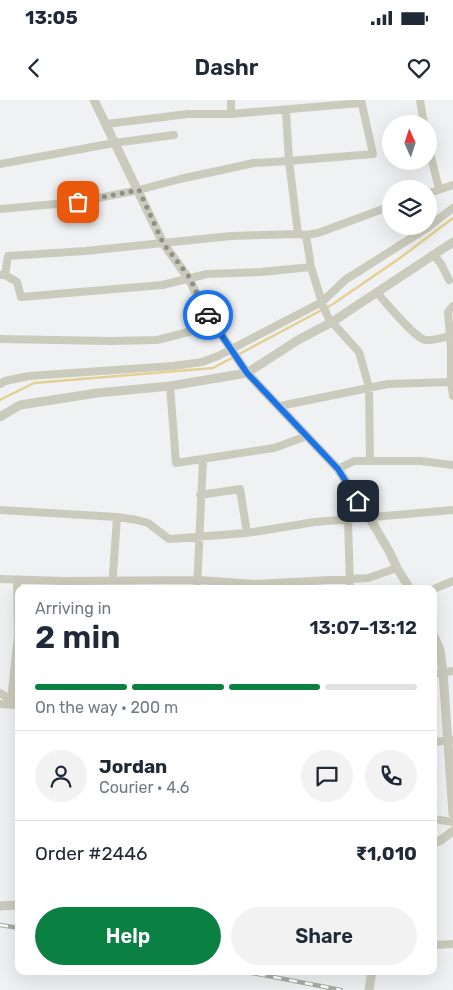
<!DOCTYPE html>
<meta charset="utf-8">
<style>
body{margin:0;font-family:Rubik,sans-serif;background:#f2f2f3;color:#1f2937;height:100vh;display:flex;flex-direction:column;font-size:19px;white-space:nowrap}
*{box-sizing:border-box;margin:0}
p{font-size:16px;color:#747a83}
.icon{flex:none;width:28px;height:28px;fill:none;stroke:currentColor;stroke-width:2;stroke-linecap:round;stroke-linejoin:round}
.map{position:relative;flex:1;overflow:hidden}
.side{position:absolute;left:15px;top:485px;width:422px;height:390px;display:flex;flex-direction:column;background:#fff;border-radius:10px;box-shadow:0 5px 20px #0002}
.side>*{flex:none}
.needle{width:32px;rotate:357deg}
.tools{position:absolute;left:382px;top:15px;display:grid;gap:10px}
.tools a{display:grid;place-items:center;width:55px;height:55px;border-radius:50%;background:#fff;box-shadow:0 5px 20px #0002;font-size:25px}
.pin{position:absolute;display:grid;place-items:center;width:42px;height:42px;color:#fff;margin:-21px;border-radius:10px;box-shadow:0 2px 8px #0006}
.courier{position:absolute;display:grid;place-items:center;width:50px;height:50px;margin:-25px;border:4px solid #1a73e8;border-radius:50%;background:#fff;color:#222;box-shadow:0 1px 6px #0007}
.summary em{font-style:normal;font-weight:600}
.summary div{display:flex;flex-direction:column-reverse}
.summary{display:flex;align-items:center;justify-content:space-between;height:85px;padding:0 20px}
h1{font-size:32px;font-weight:600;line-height:38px}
.bar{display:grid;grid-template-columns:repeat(4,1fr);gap:8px 5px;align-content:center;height:60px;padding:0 20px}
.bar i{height:6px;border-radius:4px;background:#e0e1e3}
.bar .active{background:#0b8043}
.bar p{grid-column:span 4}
.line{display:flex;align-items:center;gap:12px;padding:0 20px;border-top:1px solid #e0e1e3}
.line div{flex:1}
.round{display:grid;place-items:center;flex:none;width:52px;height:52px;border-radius:26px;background:#f2f2f3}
.primary-button{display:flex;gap:10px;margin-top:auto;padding:10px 20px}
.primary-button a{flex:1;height:58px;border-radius:30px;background:#0b8043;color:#fff;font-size:20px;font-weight:600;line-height:58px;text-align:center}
.primary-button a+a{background:#f2f2f3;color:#1f2937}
.status{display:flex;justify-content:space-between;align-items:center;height:35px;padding:0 25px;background:#fff;direction:ltr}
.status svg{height:14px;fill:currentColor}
header{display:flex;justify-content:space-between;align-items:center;height:65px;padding:0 20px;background:#fff;font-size:22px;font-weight:600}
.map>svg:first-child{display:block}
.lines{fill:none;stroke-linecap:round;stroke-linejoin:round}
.stream{stroke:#e4d094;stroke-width:2.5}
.minor{stroke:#cbcbbd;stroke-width:8}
.tertiary{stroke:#cbcbbd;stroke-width:9}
.rail-casing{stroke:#abaca4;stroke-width:4.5}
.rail{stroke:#fff;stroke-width:2.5;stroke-dasharray:8;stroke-linecap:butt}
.done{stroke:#8f9084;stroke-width:5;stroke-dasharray:0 9}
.route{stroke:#1a73e8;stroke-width:6}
</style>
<div class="status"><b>13:05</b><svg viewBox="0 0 49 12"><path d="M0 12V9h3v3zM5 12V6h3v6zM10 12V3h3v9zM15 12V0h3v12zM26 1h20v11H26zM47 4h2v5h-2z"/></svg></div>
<header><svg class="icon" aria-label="back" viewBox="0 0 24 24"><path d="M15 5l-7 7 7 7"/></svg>Dashr<svg class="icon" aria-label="heart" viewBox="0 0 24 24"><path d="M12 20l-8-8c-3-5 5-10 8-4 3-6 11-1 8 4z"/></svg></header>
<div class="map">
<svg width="453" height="890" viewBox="0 0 453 890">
<rect width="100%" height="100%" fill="#f0f1f2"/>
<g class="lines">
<!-- stream -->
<path class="stream" d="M 0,300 L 34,283 L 213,268 L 333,204 L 400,158 L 453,118"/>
<!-- minor -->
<path class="minor" d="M 420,0 L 424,24
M 286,11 L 289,61 L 298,134
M 231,14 L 231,0
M 106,24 L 188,14 L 231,14 L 361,3
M 429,49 L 439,89
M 0,64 L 114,43 L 174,35
M 429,93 L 453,85
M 0,109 L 78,102 L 139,90 L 180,79 L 254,63 L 289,61 L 373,54 L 361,0
M 306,135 L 311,167
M 434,155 L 441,164 L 449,180
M 0,175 L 5,175 L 8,156 L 85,151 L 231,136 L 298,134 L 306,135 L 318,133 L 391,106
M 5,175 L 17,182 L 21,197 L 162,185 L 207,174 L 261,172 L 311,167 L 323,206 L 329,219 L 359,252 L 369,287 L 370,361
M 377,193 C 386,202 415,239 426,240 C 433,241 443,237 450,236
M 0,239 L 111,241 L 157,240 L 216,225
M 451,282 L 451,249 L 448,212 L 453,206
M 0,284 L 5,281 L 29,276 L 173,266 L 202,262 L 218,256 L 322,202 L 345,180 L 427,128 L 453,108
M 170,286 L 176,363 L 274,348 L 307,336
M 280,306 L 388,284 L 451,282 L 453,296
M 338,369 L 354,361 L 421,361 L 453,365
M 200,395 L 240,389 L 247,433
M 0,410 L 117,417 L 137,420 L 148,423 L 169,439 L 247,433 L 315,422 L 453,410
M 348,418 L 350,489
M 0,479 L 63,481 L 198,480 L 255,484 L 368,478 L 397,468
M 112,489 L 117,417
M 197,489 L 203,360
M 434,489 L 453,481
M 434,574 L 453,571
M 0,593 L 19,605
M 11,600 L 18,536 L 17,480
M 0,604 L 18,605
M 434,642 L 453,640
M 434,719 L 453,722
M 434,845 L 453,844"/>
<!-- tertiary -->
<path class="tertiary" d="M 94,0 L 163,143 L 189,179 L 203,207 L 247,273 L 338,369 L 369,417 L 389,451 L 397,468 L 410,489
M 0,317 L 20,305 L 97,293 L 170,286 L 247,273 L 298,240 L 332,222 L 453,142
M 434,536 L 440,550 L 443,572 L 453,714
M 434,743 L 441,740 L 453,731
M 0,806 L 19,805
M 369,890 L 372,871"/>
<!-- rail casing -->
<g class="rail-casing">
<path id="rail" d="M 0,825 L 19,828
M 242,871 L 341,890"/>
</g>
<!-- rail -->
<use href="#rail" class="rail"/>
</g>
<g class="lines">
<!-- done -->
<path class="done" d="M 78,102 L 139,90 L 163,143 L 190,178 L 203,207 L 208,215"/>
<!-- route -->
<path class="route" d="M 208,215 L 247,273 L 338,369 L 358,401"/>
</g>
</svg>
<div class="tools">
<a><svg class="needle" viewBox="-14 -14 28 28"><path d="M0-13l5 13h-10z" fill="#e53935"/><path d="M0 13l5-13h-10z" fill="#747a83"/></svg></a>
<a><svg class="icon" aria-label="layers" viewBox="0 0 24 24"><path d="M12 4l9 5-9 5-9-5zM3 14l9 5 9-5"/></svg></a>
</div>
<div class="pin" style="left:78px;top:102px;background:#ea580c"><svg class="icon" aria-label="bag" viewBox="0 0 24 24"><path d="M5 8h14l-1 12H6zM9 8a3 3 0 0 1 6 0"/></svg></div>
<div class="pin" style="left:358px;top:401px;background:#1f2937"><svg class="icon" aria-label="home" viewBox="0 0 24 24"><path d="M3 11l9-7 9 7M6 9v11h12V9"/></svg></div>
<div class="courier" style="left:208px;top:215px"><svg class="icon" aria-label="car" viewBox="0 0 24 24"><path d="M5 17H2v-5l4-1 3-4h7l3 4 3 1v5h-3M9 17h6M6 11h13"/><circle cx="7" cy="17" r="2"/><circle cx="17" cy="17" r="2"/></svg></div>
<section class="side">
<div class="summary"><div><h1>2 min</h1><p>Arriving in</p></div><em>13:07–13:12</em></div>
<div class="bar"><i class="active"></i><i class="active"></i><i class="active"></i><i></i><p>On the way · 200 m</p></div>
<div class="line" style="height:90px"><a class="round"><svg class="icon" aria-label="person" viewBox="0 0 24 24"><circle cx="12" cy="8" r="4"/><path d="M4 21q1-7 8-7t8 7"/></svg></a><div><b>Jordan</b><p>Courier · 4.6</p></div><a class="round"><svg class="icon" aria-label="chat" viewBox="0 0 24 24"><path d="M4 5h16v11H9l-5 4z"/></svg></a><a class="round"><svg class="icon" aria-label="phone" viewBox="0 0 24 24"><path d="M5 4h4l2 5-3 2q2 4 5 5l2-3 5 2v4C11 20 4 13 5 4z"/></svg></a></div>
<div class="line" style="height:65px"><div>Order #2446</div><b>₹1,010</b></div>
<div class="primary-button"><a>Help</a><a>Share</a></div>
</section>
</div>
